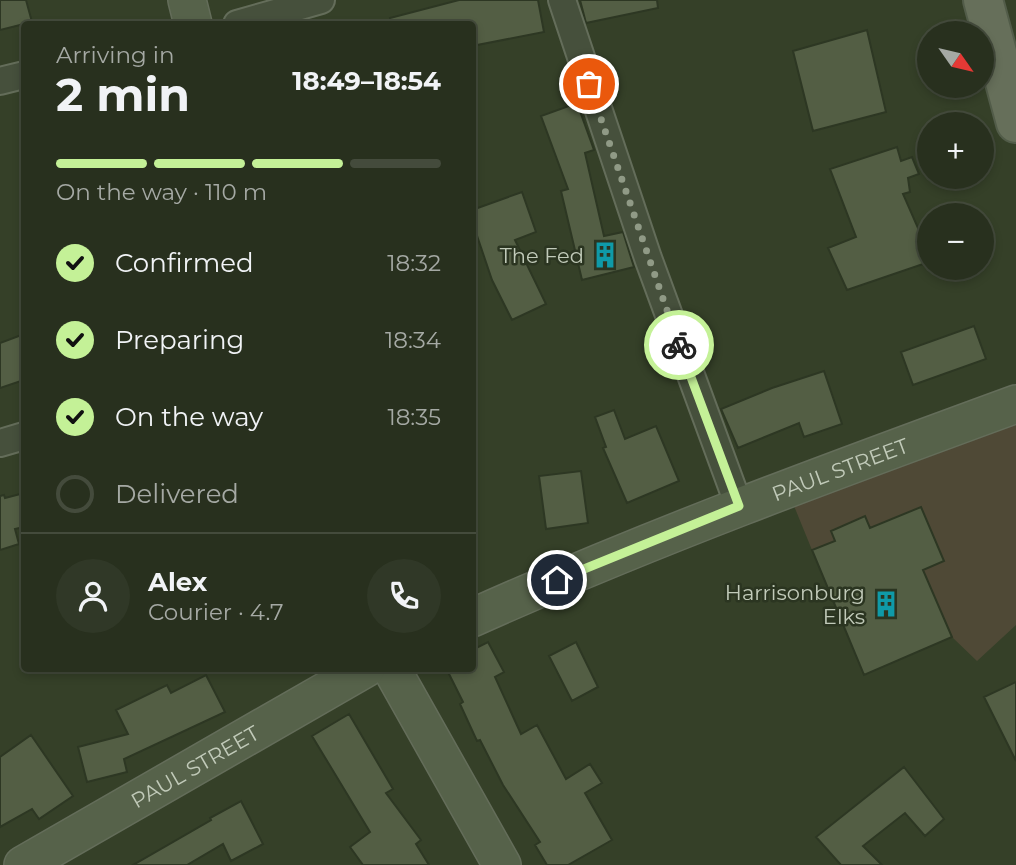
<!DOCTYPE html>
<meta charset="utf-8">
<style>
body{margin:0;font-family:Montserrat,sans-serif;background:#303827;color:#f1f3f6;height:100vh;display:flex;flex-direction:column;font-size:26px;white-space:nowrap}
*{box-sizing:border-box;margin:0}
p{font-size:23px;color:#a5a9a4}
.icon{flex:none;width:38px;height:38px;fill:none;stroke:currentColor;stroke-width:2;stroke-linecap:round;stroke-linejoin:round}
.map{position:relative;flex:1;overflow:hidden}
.drawer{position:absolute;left:21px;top:21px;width:455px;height:651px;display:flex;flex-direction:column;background:#28301e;border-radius:7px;box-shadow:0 4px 10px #0003,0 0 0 2px #444b3c}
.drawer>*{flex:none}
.needle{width:46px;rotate:124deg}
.buttons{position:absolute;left:917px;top:21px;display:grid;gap:14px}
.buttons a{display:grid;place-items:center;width:77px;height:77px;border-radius:50%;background:#28301e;box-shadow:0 4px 10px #0003,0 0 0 2px #444b3c;font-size:35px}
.pin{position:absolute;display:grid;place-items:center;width:60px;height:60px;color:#fff;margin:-30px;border:4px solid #fff;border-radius:50%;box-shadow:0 2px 7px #0007}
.courier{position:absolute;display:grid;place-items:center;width:70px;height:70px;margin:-35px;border:5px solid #c4f197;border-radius:50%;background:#fff;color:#222;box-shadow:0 2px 9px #0007}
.overview em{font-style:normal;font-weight:700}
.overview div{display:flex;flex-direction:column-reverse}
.overview{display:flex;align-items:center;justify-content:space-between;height:119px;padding:0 35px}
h1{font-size:46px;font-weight:700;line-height:52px}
.bar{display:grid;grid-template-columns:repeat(4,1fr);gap:10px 7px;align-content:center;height:84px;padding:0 35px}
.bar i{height:9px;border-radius:5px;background:#444b3c}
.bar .selected{background:#c4f197}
.bar p{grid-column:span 4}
.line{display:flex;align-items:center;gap:18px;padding:0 35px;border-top:2px solid #444b3c}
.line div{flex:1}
.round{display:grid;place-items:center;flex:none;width:74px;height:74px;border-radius:37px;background:#303827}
ol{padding:0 35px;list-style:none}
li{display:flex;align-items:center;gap:21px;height:77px}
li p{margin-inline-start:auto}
li .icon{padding:7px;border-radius:50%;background:#c4f197;color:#111;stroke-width:4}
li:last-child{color:#a5a9a4}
li i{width:38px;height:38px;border:4px solid #444b3c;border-radius:50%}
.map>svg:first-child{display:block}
.green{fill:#4f4936}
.building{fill:#535e44;stroke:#2d3723;stroke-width:2}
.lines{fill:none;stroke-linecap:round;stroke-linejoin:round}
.street-casing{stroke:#646d5a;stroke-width:30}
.secondary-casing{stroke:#646d5a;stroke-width:40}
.primary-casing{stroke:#525c49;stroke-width:42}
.street{stroke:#46503c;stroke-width:26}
.secondary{stroke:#56624a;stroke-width:37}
.primary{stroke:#666f5a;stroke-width:38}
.done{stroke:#909a86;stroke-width:7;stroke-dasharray:0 12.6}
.route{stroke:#c4f197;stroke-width:9}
.labels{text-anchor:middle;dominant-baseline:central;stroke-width:5;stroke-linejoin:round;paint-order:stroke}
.poi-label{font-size:21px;fill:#c1cab9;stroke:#2b3521;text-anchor:end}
.street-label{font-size:21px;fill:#c1cab9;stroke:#2b3521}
</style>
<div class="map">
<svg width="1016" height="865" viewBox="0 0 1016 865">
<rect width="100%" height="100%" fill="#354028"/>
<!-- green -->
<path class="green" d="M 1016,416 L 1016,625 L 977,661 L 952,637 L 923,570 L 944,561 L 870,528 L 865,516 L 831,531 L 835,541 L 812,550 L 792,501 Z"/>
<!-- building -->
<path class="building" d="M 0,0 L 26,0 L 32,22 L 0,30 Z
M 459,0 L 538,0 L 544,32 L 472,46 L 472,24 L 391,24 L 390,18 Z
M 580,0 L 657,0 L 658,8 L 586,23 Z
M 867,30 L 886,112 L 813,131 L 793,51 Z
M 577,103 L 594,150 L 585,153 L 604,236 L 623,232 L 634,267 L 582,280 L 561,191 L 568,189 L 541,116 Z
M 897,147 L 901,161 L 912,157 L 919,174 L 908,178 L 910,192 L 903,194 L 929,253 L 929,262 L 847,290 L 828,248 L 856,237 L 830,169 Z
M 522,192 L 536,232 L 515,240 L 546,304 L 512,320 L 492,280 L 472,221 L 472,210 Z
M 974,326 L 986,359 L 913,385 L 901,352 Z
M 24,334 L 24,380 L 0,388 L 0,343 Z
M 824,371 L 842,424 L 804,437 L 799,423 L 738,448 L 721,409 L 772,388 Z
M 614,410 L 625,439 L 656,426 L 679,481 L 627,503 L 603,448 L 606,447 L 595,417 Z
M 581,471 L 588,523 L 546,529 L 539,476 Z
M 24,493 L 24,527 L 15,529 L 19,544 L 0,550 L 0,496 L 4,495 L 5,498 Z
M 921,507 L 944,561 L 923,570 L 952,637 L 864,675 L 812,550 L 835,541 L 831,531 L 865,516 L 870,528 Z
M 488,642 L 504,672 L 495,677 L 521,734 L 537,725 L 566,779 L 590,764 L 602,783 L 585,793 L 612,840 L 568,865 L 547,865 L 535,845 L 540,842 L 503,785 L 480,740 L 477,741 L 460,704 L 463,702 L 446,668 L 472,668 L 472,650 Z
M 576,642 L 598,687 L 572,701 L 549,656 Z
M 206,675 L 225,712 L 124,759 L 127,772 L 87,782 L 78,747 L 128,734 L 116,710 L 167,685 L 171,693 Z
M 1016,682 L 1016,761 L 984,697 Z
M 349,714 L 393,789 L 386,793 L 421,840 L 416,844 L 429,865 L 363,865 L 350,847 L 370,832 L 312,736 Z
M 31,735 L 73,796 L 39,819 L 32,809 L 0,827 L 0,757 Z
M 904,767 L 944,819 L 925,836 L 905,813 L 863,846 L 882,865 L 841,865 L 816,837 Z
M 241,801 L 263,844 L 231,861 L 223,844 L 187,865 L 133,865 L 211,820 L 210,818 Z"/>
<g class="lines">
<!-- street casing -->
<g class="street-casing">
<path id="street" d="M 562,0 L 648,258 L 739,506
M 237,24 L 321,0
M 0,81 L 24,75
M 0,443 L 24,436"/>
</g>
<!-- secondary casing -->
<g class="secondary-casing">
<g id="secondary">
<path d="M 187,0 L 193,24"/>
<path id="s1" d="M 472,618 C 650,538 833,471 1016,404"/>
<path d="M 391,668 L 502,865"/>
<path id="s2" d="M 23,865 L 366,668"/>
</g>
</g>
<!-- primary casing -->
<g class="primary-casing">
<path id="primary" d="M 983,0 L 1016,123"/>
</g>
<!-- street -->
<use href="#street" class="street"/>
<!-- secondary -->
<use href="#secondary" class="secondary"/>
<!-- primary -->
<use href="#primary" class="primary"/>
</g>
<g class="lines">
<!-- done -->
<path class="done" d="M 589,84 L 679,345"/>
<!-- route -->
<path class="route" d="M 557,580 L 739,506 L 679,345"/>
</g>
<!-- icons -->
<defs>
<g id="building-bare" transform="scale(2.1)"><path d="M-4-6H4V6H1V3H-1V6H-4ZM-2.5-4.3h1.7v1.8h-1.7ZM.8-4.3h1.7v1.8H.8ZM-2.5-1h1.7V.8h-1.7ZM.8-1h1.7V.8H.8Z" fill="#0f9aa8" stroke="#2b3521" stroke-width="2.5" paint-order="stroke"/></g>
</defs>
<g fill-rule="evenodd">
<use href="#building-bare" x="605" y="255"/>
<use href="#building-bare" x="886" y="604"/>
</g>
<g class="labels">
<!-- poi labels -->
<g class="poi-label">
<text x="584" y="255">The Fed</text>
<text x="865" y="592">Harrisonburg<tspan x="865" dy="24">Elks</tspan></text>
</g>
<!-- street labels -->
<g class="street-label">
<text stroke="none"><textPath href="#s1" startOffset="397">PAUL STREET</textPath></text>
<text stroke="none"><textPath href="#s2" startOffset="198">PAUL STREET</textPath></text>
</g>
</g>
</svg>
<div class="buttons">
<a><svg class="needle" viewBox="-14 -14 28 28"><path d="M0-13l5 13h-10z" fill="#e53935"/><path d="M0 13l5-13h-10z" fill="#a5a9a4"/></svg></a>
<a>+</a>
<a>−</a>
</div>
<div class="pin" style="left:589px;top:84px;background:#ea580c"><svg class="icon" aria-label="bag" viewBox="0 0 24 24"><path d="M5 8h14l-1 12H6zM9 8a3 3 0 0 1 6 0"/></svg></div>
<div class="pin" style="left:557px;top:580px;background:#1f2937"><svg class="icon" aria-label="home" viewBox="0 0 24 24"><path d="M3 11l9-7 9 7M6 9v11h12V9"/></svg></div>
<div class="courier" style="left:679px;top:345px"><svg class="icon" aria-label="bike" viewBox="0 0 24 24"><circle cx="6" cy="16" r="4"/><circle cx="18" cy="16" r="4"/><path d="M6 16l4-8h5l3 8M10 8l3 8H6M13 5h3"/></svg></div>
<section class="drawer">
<div class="overview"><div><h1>2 min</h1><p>Arriving in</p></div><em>18:49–18:54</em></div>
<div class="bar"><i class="selected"></i><i class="selected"></i><i class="selected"></i><i></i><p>On the way · 110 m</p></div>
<ol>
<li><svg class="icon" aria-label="check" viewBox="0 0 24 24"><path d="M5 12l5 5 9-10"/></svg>Confirmed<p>18:32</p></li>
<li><svg class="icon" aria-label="check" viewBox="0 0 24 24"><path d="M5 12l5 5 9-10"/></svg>Preparing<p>18:34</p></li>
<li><svg class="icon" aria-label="check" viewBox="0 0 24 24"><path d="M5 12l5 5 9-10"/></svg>On the way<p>18:35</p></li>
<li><i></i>Delivered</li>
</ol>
<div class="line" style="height:126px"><a class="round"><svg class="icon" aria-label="person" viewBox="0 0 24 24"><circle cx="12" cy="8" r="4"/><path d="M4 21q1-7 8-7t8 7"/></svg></a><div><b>Alex</b><p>Courier · 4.7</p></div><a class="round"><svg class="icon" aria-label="phone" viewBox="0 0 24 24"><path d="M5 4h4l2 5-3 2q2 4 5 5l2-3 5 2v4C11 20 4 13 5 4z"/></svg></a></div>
</section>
</div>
